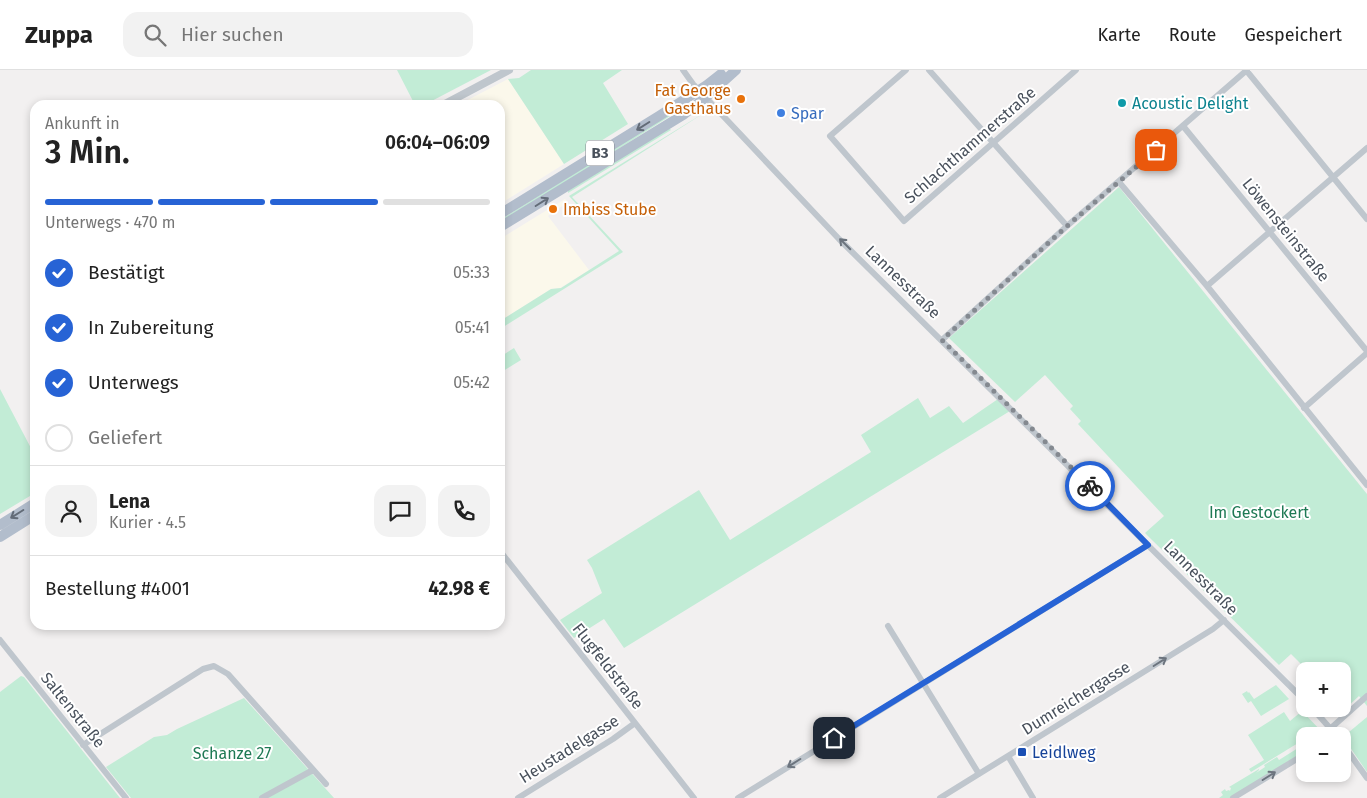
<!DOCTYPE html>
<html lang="de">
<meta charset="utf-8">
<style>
body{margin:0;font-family:"Fira Sans",sans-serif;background:#f2f2f2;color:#222;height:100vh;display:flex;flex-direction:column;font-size:19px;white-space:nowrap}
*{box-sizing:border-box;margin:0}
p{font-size:16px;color:#767676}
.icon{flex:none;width:28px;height:28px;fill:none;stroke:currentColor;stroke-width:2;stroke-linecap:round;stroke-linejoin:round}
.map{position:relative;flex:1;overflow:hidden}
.sheet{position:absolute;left:30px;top:30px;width:475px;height:530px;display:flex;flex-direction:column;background:#fff;border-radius:15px;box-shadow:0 2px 8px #0003}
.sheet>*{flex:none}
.controls{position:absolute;left:1296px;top:592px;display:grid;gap:10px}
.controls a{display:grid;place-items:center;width:55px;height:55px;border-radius:10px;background:#fff;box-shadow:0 2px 8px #0003;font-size:25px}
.pin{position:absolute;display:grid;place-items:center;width:42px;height:42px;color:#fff;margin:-21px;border-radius:10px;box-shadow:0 2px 8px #0006}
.courier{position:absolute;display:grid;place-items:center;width:50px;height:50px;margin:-25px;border:4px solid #2763d5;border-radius:50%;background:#fff;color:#222;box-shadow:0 1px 6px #0007}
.headline em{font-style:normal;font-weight:600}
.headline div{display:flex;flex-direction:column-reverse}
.headline{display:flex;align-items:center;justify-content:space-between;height:85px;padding:0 15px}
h1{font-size:32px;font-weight:600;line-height:38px}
.bar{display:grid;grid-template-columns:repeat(4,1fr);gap:8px 5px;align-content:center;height:60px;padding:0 15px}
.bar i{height:6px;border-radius:4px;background:#e0e0e0}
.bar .current{background:#2763d5}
.bar p{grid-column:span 4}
.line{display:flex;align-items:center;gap:12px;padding:0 15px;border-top:1px solid #e0e0e0}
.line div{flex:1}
.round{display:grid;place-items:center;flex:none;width:52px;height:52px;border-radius:15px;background:#f2f2f2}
ol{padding:0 15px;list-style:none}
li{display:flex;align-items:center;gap:15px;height:55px}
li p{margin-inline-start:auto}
li .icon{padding:5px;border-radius:50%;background:#2763d5;color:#fff;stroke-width:4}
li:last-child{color:#767676}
li i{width:28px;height:28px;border:2px solid #e0e0e0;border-radius:50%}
header{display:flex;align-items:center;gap:30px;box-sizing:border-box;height:70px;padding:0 25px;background:#fff;border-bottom:1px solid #e0e0e0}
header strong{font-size:24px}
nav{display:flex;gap:28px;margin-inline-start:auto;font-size:18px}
.search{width:350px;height:45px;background:#f2f2f2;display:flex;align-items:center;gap:12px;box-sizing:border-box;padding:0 18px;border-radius:15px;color:#767676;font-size:19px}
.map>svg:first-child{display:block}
.commercial{fill:#fbf8eb}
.green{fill:#c2ecd6}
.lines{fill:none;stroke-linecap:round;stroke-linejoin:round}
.minor{stroke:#bfc6cd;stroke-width:6}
.tertiary{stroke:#bfc6cd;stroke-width:8}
.primary{stroke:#b2bdcc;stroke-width:10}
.oneway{stroke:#636c78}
.oneway2{stroke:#6c747e}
.done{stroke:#848990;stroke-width:5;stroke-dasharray:0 9}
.route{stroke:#2763d5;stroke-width:6}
.food-dot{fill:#e8710a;stroke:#fff;stroke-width:2}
.culture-dot{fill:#0f9aa8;stroke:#fff;stroke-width:2}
.shop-dot{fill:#3f7fe0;stroke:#fff;stroke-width:2}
.transit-dot{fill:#1a4fb4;stroke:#fff;stroke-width:2}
.labels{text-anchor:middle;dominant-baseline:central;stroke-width:4;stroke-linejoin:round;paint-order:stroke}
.shield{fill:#fff;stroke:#80858d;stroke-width:1}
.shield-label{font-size:15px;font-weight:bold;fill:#49515c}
.food-label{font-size:16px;fill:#c56008;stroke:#fff;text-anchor:end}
.culture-label{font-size:16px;fill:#0d838f;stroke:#fff;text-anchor:start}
.shop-label{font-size:16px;fill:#366cbe;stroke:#fff;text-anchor:start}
.street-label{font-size:16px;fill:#49515c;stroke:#fff}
.park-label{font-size:16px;fill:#1e7954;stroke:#fff}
.transit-label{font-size:16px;fill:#164399;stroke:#fff;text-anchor:start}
</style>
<header>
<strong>Zuppa</strong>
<div class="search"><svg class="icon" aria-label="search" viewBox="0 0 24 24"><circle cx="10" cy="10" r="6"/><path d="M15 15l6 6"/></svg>Hier suchen</div>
<nav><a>Karte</a><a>Route</a><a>Gespeichert</a></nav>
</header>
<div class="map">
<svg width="1367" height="728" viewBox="0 0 1367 728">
<rect width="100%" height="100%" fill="#f2f0f0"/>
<!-- commercial -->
<path class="commercial" d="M 508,9 L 564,94 L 500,134 L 500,35 L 458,35 Z
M 565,129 L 568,132 L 548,146 L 589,200 L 560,218 L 551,219 L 500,251 L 500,169 Z"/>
<!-- green -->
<path class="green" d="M 397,0 L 491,0 L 424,35 L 415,35 Z
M 531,0 L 622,0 L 603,13 L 628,54 L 564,94 L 508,9 L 519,8 Z
M 685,34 L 686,36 L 500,154 L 500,150 Z
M 712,38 L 572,127 L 623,182 L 500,259 L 500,251 L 551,219 L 561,218 L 619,181 L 569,126 Z
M 669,58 L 671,60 L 568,123 L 568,121 Z
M 1119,117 L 1367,424 L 1367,636 L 1359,626 L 1344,640 L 1343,638 L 1342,601 L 1308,601 L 1291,584 L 1279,595 L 1152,470 L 1145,463 L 1164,446 L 1078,354 L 1081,351 L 1070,339 L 1073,336 L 1045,305 L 1015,332 L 949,268 Z
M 514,278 L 521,290 L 500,303 L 500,287 Z
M 0,319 L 33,382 L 35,382 L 35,423 L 0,444 Z
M 918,328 L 930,348 L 949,336 L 963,353 L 998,329 L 1010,341 L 624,578 L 604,549 L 574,568 L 560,550 L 602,523 L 592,498 L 587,490 L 699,420 L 730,470 L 871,382 L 861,365 Z
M 21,606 L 24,607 L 120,728 L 0,728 L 0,622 Z
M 1276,615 L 1289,629 L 1261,646 L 1251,631 L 1248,633 L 1242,624 L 1247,621 L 1248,623 L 1249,622 L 1254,629 Z
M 244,628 L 334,728 L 131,728 L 106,697 L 154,667 L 167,665 L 177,659 Z
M 1302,641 L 1323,663 L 1323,666 L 1305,666 L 1305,681 L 1230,728 L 1219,728 L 1223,725 L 1221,722 L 1225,719 L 1226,721 L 1229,720 L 1230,721 L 1231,718 L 1229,717 L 1259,699 L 1259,700 L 1256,703 L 1265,697 L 1264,695 L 1277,687 L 1279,690 L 1298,678 L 1296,675 L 1303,670 L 1251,702 L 1249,699 L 1264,690 L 1248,665 L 1284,642 L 1290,651 Z
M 1367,647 L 1367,702 L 1343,667 Z"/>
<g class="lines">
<!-- minor -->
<path class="minor" d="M 683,0 L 693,14 L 839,169 L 1305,631
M 906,0 L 830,66 L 904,151 L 1076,0
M 929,0 L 1067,156
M 1246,0 L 1367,149
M 1183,56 L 1367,281
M 1119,112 L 1207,216 L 1367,415
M 1207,216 L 1367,78
M 942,270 L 1067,156 L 1247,0
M 1304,338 L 1367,283
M 500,481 L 694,728
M 888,556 L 979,704
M 0,570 L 126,728
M 1313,639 L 1337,666
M 1331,658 L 1367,626
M 1342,673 L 1367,708
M 83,675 L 203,599 L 214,596 L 228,604 L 326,714
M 1008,686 L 1033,728
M 262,728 L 313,700
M 518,728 L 613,669 L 635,653
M 738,728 L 1148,475
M 940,728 L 1213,559 L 1224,550
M 1233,728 L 1305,684"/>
<!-- tertiary -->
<path class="tertiary" d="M 443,35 L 509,0"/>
<!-- primary -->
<path class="primary" d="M 500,144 L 659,46 L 707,15 L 721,4
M 500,157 L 683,45 L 706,27 L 736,0
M 0,455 L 35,433
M 0,467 L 35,445"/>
</g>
<!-- one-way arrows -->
<defs><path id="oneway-shaft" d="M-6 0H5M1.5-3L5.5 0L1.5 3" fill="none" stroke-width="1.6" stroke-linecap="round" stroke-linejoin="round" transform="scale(1.25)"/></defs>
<g class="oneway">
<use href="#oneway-shaft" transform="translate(643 56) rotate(148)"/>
<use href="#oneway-shaft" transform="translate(542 132) rotate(-32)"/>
<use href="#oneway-shaft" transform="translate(17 444) rotate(148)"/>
</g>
<g class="oneway2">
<use href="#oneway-shaft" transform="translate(845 174) rotate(-135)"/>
<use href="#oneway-shaft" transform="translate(1160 592) rotate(-32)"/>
<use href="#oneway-shaft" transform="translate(794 693) rotate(148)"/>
<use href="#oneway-shaft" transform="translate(1269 706) rotate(-32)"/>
</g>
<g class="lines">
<!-- done -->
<path class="done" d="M 1090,416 L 942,270 L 1067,156 L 1156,80"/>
<!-- route -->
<path class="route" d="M 834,668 L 1148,475 L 1090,416"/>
</g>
<!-- markers -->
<g class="food-dot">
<circle cx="741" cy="29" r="5"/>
<circle cx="553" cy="139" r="5"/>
</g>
<circle class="culture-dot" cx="1122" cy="33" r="5"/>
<circle class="shop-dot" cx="781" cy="43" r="5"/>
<rect class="transit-dot" x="1017" y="677" width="10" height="10" rx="2.5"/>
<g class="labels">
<!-- shield labels -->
<rect class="shield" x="586" y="70.5" width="28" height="25" rx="4"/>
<g class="shield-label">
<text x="600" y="83">B3</text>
</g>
<!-- food labels -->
<g class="food-label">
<text x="731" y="20">Fat George<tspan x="731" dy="18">Gasthaus</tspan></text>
<text x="563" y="139" text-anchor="start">Imbiss Stube</text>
</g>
<!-- culture labels -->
<g class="culture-label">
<text x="1132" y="33">Acoustic Delight</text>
</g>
<!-- shop labels -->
<g class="shop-label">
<text x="791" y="43">Spar</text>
</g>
<!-- street labels -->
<g class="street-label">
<text transform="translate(970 75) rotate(-41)">Schlachthammerstraße</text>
<text transform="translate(1286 160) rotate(51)">Löwensteinstraße</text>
<text transform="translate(903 212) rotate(44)">Lannesstraße</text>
<text transform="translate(1201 508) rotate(45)">Lannesstraße</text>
<text transform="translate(608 596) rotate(52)">Flugfeldstraße</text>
<text transform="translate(1076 628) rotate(-32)">Dumreichergasse</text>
<text transform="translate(73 640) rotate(51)">Saltenstraße</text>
<text transform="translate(569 679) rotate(-32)">Heustadelgasse</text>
</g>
<!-- park labels -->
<g class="park-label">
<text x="1259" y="442">Im Gestockert</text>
<text x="232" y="683">Schanze 27</text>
</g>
<!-- transit labels -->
<g class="transit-label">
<text x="1032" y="682">Leidlweg</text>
</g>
</g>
</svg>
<div class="controls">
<a>+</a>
<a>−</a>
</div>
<div class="pin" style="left:1156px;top:80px;background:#ea580c"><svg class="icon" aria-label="bag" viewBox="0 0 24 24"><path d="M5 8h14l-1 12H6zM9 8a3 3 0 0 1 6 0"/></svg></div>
<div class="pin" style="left:834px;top:668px;background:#1f2937"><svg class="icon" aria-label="home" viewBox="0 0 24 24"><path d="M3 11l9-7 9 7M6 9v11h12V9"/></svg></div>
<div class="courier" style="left:1090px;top:416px"><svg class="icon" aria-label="bike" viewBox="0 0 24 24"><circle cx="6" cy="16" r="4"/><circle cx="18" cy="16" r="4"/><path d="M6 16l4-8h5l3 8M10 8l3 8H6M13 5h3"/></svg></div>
<section class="sheet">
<div class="headline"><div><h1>3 Min.</h1><p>Ankunft in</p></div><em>06:04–06:09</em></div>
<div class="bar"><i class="current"></i><i class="current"></i><i class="current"></i><i></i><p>Unterwegs · 470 m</p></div>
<ol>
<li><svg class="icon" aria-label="check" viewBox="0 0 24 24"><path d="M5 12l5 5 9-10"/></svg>Bestätigt<p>05:33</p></li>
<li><svg class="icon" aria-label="check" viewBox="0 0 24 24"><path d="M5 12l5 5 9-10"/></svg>In Zubereitung<p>05:41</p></li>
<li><svg class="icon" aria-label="check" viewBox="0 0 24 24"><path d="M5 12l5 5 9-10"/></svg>Unterwegs<p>05:42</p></li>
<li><i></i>Geliefert</li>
</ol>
<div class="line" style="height:90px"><a class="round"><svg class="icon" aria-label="person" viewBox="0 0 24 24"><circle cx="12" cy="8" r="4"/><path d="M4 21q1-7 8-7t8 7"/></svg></a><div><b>Lena</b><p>Kurier · 4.5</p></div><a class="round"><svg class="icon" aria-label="chat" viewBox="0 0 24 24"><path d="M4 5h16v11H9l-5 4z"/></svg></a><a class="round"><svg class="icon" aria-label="phone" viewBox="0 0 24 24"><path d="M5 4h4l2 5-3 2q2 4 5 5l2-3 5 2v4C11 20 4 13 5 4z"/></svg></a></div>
<div class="line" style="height:65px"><div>Bestellung #4001</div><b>42.98 €</b></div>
</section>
</div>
